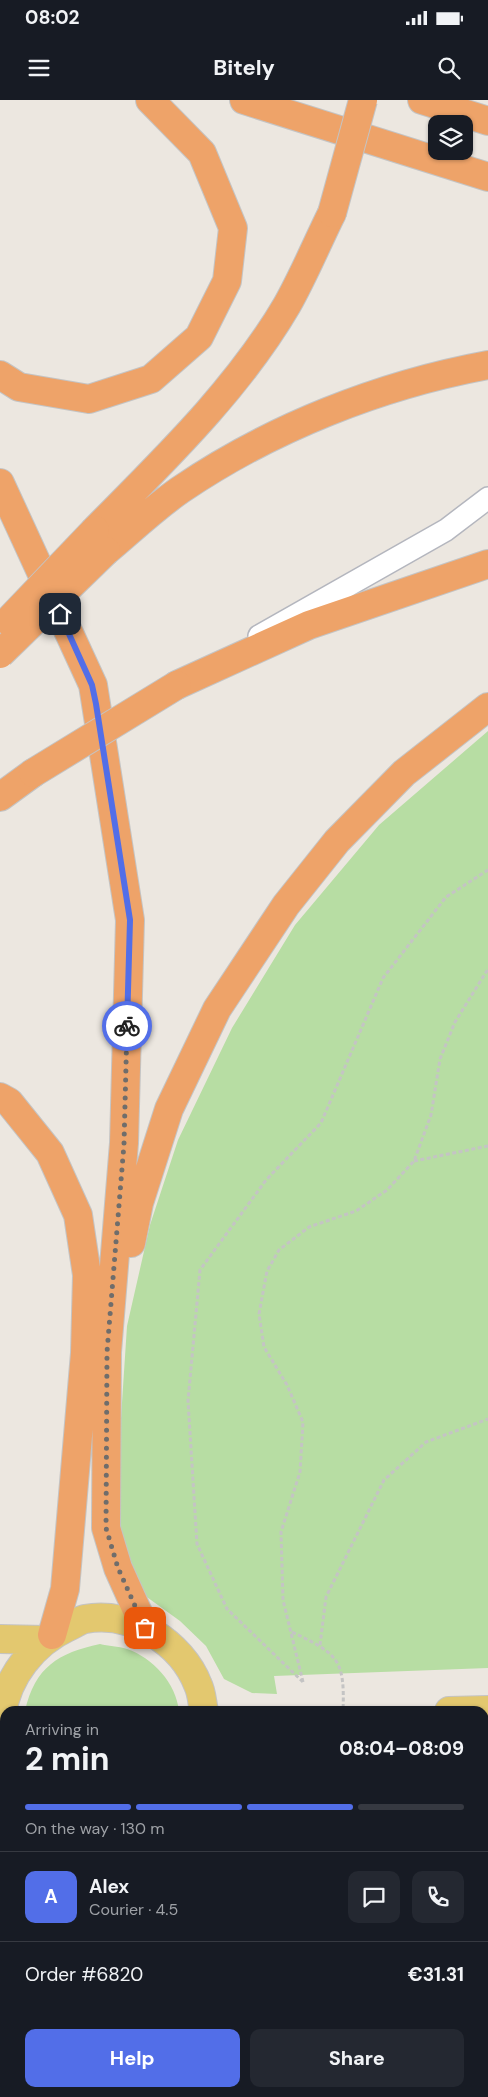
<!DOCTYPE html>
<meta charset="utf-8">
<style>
body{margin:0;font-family:"DM Sans",sans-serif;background:#242831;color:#f1f3f6;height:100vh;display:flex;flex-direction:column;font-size:19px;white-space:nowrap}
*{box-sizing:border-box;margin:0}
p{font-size:16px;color:#9ea1a6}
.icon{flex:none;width:28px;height:28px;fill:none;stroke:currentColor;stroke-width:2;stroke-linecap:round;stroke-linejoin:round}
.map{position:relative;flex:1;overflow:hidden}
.drawer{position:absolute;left:0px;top:1606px;width:489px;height:391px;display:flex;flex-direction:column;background:#171b24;border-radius:15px 15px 0 0;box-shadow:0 1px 4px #0004}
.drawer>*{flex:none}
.controls{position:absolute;left:428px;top:15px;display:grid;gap:10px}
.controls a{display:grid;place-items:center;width:45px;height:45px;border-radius:10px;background:#171b24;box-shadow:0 1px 4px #0004;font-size:25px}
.pin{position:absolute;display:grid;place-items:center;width:42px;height:42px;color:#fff;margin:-21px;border-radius:10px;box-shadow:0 2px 8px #0006}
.courier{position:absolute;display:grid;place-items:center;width:50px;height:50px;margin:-25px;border:4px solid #526ee8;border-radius:50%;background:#fff;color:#222;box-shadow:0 1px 6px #0007}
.head em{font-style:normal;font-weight:700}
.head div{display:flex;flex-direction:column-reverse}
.head{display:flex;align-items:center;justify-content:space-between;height:85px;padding:0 25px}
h1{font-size:32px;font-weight:700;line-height:38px}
.bar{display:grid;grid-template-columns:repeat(4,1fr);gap:8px 5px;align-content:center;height:60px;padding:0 25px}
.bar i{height:6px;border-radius:4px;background:#363941}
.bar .on{background:#526ee8}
.bar p{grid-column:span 4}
.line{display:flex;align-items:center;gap:12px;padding:0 25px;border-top:1px solid #363941}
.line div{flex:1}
.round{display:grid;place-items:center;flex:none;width:52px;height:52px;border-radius:10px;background:#242831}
.cta{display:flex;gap:10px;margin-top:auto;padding:10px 25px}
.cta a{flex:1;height:58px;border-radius:10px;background:#526ee8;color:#fff;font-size:20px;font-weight:700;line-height:58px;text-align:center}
.cta a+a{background:#242831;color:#f1f3f6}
.status{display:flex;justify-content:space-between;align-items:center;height:35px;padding:0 25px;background:#171b24;direction:ltr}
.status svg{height:14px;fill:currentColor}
header{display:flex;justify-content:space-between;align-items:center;height:65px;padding:0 25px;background:#171b24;font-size:22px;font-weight:700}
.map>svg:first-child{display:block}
.green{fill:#b7dda3}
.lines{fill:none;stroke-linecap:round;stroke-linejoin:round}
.minor-casing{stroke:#b4b6be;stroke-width:24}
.major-casing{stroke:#c4c4c4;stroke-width:30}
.highway-casing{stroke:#c4c4c4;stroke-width:30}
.path{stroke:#c4c4c4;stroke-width:3;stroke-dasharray:4 2.5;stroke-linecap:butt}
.minor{stroke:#fff;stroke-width:21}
.major{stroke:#e3c86f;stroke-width:28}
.highway{stroke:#eea369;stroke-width:28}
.highway-bridge-casing{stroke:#c4c4c4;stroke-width:30;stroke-linecap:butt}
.highway-bridge{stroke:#eea369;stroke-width:28}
.done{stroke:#6f6d6b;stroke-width:5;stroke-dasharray:0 9}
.route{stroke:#526ee8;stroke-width:6}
</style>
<div class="status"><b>08:02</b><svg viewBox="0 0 49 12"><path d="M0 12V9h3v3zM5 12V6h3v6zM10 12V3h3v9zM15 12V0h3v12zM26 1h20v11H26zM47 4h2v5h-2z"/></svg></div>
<header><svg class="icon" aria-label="menu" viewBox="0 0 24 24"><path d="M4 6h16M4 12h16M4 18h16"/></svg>Bitely<svg class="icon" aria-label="search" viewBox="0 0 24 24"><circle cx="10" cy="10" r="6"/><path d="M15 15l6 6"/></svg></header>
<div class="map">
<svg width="488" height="1997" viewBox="0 0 488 1997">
<rect width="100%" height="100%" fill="#ece7e0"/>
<!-- green -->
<path class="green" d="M 488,631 L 488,1568 L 274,1576 L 277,1594 L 252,1593 L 224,1579 L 206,1546 L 180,1521 L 144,1495 L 114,1425 L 127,1226 L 150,1125 L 178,1040 L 232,928 L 295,825 L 379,725 Z
M 100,1544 C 108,1546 118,1546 127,1549 C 153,1558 176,1583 179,1611 L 25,1611 C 35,1567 58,1553 100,1544 Z
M 488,1650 L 488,1997 L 364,1997 L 364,1992 L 484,1992 L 484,1651 Z"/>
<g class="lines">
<!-- minor casing -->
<g class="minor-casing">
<path id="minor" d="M 259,536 L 446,430 L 488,398
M 229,1992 L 229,1997
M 352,1992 L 353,1997"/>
</g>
<!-- major casing -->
<g class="major-casing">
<path id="major" d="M 0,1539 L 45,1540
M 449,1611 L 488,1610
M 5,1656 C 4,1643 0,1627 2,1614 C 7,1576 34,1543 68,1527 C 73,1525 80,1520 85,1519 C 131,1510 182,1543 198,1585 C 202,1593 202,1603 204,1611
M 127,1992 L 127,1997
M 175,1992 L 175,1997"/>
</g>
<!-- highway casing -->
<g class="highway-casing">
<path id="highway" d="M 244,0 L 488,77
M 422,0 L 488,21
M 0,275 L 19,287 L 89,299 L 151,279 L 199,237 L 227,181 L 233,128 L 202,53 L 150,0
M 0,383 L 93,585 L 130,820 L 124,1043 L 107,1252 L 106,1428 L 118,1468 L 145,1528
M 95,430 C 163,361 238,289 287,205 C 304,175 317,143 332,113
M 106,451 C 130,431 154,408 180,390 C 271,328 380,285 488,265
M 177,585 L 309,525 L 488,464
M 0,697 L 33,673
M 0,997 L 9,1002 L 50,1053 L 78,1115 L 87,1175 L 85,1253 L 65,1489 L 52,1535
M 131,1143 L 139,1103 L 169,1009 L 217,909 L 286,805 L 337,741 L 404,673 L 488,607"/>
</g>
<!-- path -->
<path class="path" d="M 414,1061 L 488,1046
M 292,1532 C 338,1554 345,1559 343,1611
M 320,1545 L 326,1497 L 384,1380 L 426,1342 L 488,1319
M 303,1582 L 227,1509 L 197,1444 L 188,1301 L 200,1170 L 266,1080 L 321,1023 L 383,878 L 446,797 L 488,770
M 303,1582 L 283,1500 L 281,1432 L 300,1372 L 303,1322 L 287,1285 L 264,1247 L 259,1214 L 267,1171 L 279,1150 L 309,1127 L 356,1111 L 387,1090 L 414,1061 L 431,1015 L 440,959 L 455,922 L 488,869
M 447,1992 L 450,1997"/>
<!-- minor -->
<use href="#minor" class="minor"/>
<!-- major -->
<use href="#major" class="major"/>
<!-- highway -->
<use href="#highway" class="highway"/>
<!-- highway-bridge casing -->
<g class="highway-bridge-casing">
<path id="highway-bridge" d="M 332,113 L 363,0
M 8,521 L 95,430
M 0,554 L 106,451
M 33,673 L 177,585"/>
</g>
<!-- highway-bridge -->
<use href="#highway-bridge" class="highway-bridge"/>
</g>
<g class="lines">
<!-- done -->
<path class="done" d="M 127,926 L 124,1044 L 107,1252 L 106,1428 L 118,1468 L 145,1528"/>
<!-- route -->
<path class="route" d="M 60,514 L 92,585 L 96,604 L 130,820 L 127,926"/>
</g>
</svg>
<div class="controls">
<a><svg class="icon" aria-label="layers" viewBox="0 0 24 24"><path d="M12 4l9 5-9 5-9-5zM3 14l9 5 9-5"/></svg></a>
</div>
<div class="pin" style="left:145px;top:1528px;background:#ea580c"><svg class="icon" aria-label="bag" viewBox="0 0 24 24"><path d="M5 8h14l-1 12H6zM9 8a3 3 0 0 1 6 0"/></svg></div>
<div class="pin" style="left:60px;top:514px;background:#1f2937"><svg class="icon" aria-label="home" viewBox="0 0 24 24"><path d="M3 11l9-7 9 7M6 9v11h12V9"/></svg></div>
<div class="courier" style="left:127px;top:926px"><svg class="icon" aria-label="bike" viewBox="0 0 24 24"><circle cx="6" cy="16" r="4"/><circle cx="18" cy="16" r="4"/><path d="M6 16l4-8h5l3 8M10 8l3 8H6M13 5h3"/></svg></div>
<section class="drawer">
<div class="head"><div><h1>2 min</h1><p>Arriving in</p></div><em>08:04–08:09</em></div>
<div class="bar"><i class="on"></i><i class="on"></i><i class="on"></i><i></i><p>On the way · 130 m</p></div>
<div class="line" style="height:90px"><b class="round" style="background:#526ee8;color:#fff">A</b><div><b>Alex</b><p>Courier · 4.5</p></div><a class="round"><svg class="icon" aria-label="chat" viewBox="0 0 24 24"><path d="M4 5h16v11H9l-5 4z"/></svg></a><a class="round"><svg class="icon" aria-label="phone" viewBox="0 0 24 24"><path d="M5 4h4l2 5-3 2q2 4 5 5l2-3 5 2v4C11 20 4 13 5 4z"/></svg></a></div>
<div class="line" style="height:65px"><div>Order #6820</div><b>€31.31</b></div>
<div class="cta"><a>Help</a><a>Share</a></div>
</section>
</div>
